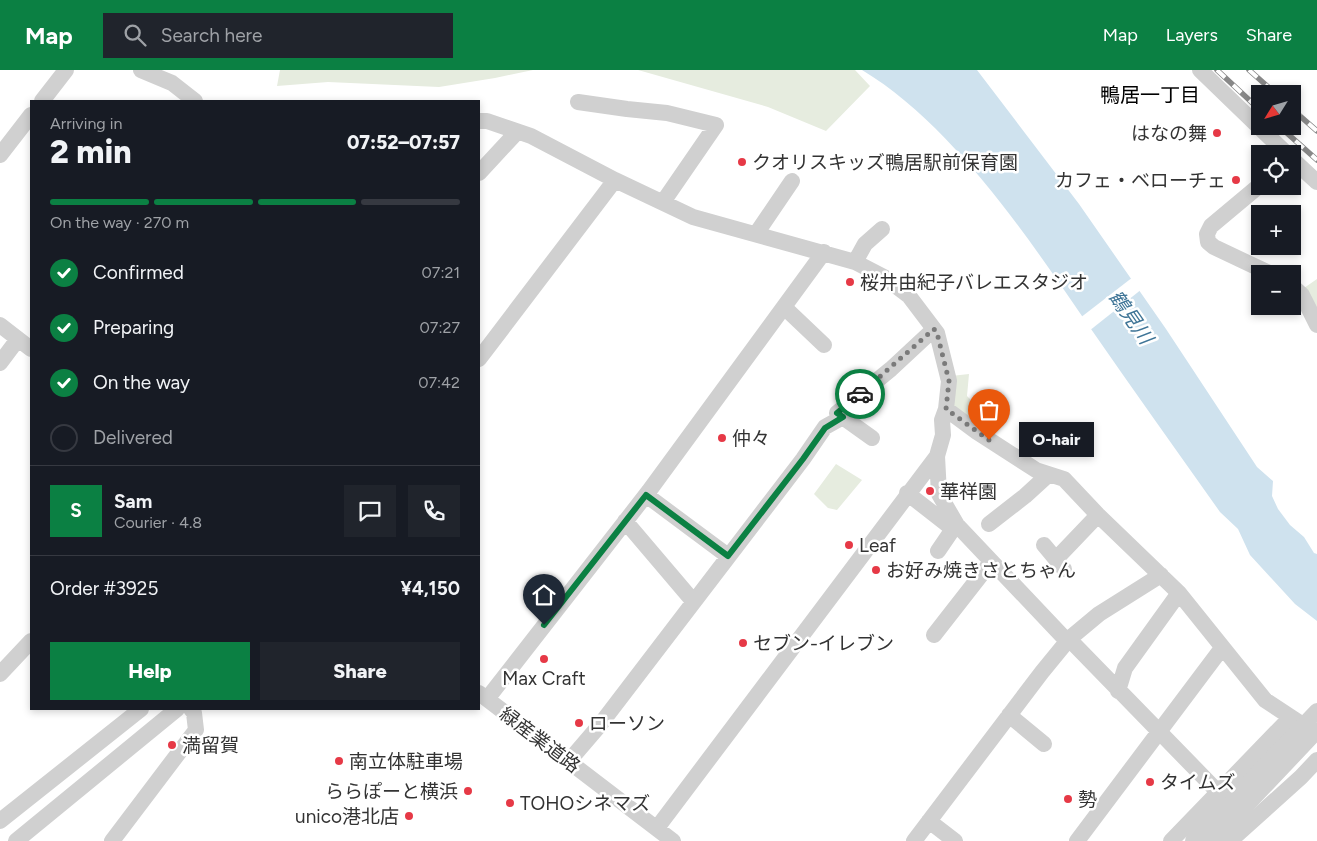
<!DOCTYPE html>
<meta charset="utf-8">
<style>
body{margin:0;font-family:Figtree,"Noto Sans JP",sans-serif;background:#20242c;color:#f1f3f6;height:100vh;display:flex;flex-direction:column;font-size:19px;white-space:nowrap}
*{box-sizing:border-box;margin:0}
p{font-size:16px;color:#9ea1a6}
.icon{flex:none;width:28px;height:28px;fill:none;stroke:currentColor;stroke-width:2;stroke-linecap:round;stroke-linejoin:round}
.map{position:relative;flex:1;overflow:hidden}
.side{position:absolute;left:30px;top:30px;width:450px;height:610px;display:flex;flex-direction:column;background:#171b24;border-radius:0px;box-shadow:0 2px 8px #0003}
.side>*{flex:none}
.needle{width:32px;rotate:233deg}
.fabs{position:absolute;left:1251px;top:15px;display:grid;gap:10px}
.fabs a{display:grid;place-items:center;width:50px;height:50px;border-radius:0px;background:#171b24;box-shadow:0 2px 8px #0003;font-size:25px}
.pin{position:absolute;display:grid;place-items:center;width:42px;height:42px;color:#fff;margin:-51px -21px;border-radius:50% 50% 50% 0;rotate:-45deg;box-shadow:0 0 5px #0007}
.pin .icon{rotate:45deg}
.courier{position:absolute;display:grid;place-items:center;width:50px;height:50px;margin:-25px;border:4px solid #0b8043;border-radius:50%;background:#fff;color:#222;box-shadow:0 1px 6px #0007}
.bubble{position:absolute;height:35px;border-radius:0px;background:#171b24;box-shadow:0 2px 8px #0003;font-size:16px;font-weight:800;line-height:35px;text-align:center}
.head em{font-style:normal;font-weight:800}
.head div{display:flex;flex-direction:column-reverse}
.head{display:flex;align-items:center;justify-content:space-between;height:85px;padding:0 20px}
h1{font-size:32px;font-weight:800;line-height:38px}
.bar{display:grid;grid-template-columns:repeat(4,1fr);gap:8px 5px;align-content:center;height:60px;padding:0 20px}
.bar i{height:6px;border-radius:4px;background:#363941}
.bar .on{background:#0b8043}
.bar p{grid-column:span 4}
.line{display:flex;align-items:center;gap:12px;padding:0 20px;border-top:1px solid #363941}
.line div{flex:1}
.round{display:grid;place-items:center;flex:none;width:52px;height:52px;border-radius:0px;background:#20242c}
ol{padding:0 20px;list-style:none}
li{display:flex;align-items:center;gap:15px;height:55px}
li p{margin-inline-start:auto}
li .icon{padding:5px;border-radius:50%;background:#0b8043;color:#fff;stroke-width:4}
li:last-child{color:#9ea1a6}
li i{width:28px;height:28px;border:2px solid #363941;border-radius:50%}
.action{display:flex;gap:10px;margin-top:auto;padding:10px 20px}
.action a{flex:1;height:58px;border-radius:0px;background:#0b8043;color:#fff;font-size:20px;font-weight:800;line-height:58px;text-align:center}
.action a+a{background:#20242c;color:#f1f3f6}
header{display:flex;align-items:center;gap:30px;box-sizing:border-box;height:70px;padding:0 25px;background:#0b8043;color:#fff}
header strong{font-size:24px}
nav{display:flex;gap:28px;margin-inline-start:auto;font-size:18px}
.search{width:350px;height:45px;background:#20242c;display:flex;align-items:center;gap:12px;box-sizing:border-box;padding:0 18px;border-radius:0px;color:#9ea1a6;font-size:19px}
.map>svg:first-child{display:block}
.green{fill:#e6ecdf}
.water{fill:#cfe2ee}
.pier{fill:#fff}
.lines{fill:none;stroke-linecap:round;stroke-linejoin:round}
.minor{stroke:#d0d0d0;stroke-width:16}
.rail-casing{stroke:#888;stroke-width:5.5}
.rail{stroke:#fff;stroke-width:4;stroke-dasharray:11;stroke-linecap:butt}
.minor-bridge{stroke:#d0d0d0;stroke-width:16}
.done{stroke:#7a7a7a;stroke-width:5;stroke-dasharray:0 9}
.route{stroke:#0b8043;stroke-width:6}
.poi-dot{fill:#e63946;stroke:#fff;stroke-width:2}
.labels{text-anchor:middle;dominant-baseline:central;stroke-width:5;stroke-linejoin:round;paint-order:stroke}
.poi-label{font-size:19px;fill:#333;stroke:#fff;text-anchor:start}
.street-label{font-size:19px;fill:#333;stroke:#fff}
.neighbourhood-label{font-size:20px;fill:#000;stroke:#fff}
.water-label{font-size:20px;font-style:italic;fill:#3f7597;stroke:#fff}
</style>
<header>
<strong>Map</strong>
<div class="search"><svg class="icon" aria-label="search" viewBox="0 0 24 24"><circle cx="10" cy="10" r="6"/><path d="M15 15l6 6"/></svg>Search here</div>
<nav><a>Map</a><a>Layers</a><a>Share</a></nav>
</header>
<div class="map">
<svg width="1317" height="771" viewBox="0 0 1317 771">
<rect width="100%" height="100%" fill="#fff"/>
<!-- green -->
<path class="green" d="M 280,0 L 533,0 L 495,8 L 439,17 L 328,12 L 277,16 Z
M 638,0 L 855,0 L 870,16 L 826,61 L 768,37 Z
M 1317,209 L 1317,244 L 1304,218 Z
M 969,304 L 967,326 L 979,338 L 969,352 L 950,339 L 951,306 Z
M 836,394 L 862,410 L 837,440 L 828,438 L 814,424 Z"/>
<!-- water -->
<path class="water" d="M 862,0 L 977,0 L 1079,134 L 1166,259 L 1257,397 L 1273,411 L 1272,426 L 1278,439 L 1290,455 L 1304,467 L 1314,483 L 1317,484 L 1317,551 L 1295,534 L 1250,485 L 1238,459 L 1220,442 C 1177,381 1134,321 1091,259 C 1030,171 955,56 862,0 Z"/>
<!-- pier -->
<path class="pier" d="M 1133,207 L 1142,219 L 1089,261 L 1080,248 Z"/>
<g class="lines">
<!-- minor -->
<path class="minor" d="M 141,0 L 172,13 L 195,31
M 1200,0 L 1287,84
M 42,31 L 66,0
M 578,32 L 627,39 L 667,43 L 716,55 L 663,132
M 479,51 L 487,51 L 531,66 L 615,110 L 693,147 L 855,192 L 884,207 L 909,226 L 937,263 L 949,311 L 946,339 L 942,350 L 943,365 L 937,386 L 657,758
M 0,85 L 31,45
M 1292,89 L 1317,112
M 479,103 L 517,62
M 1260,115 L 1211,156 L 1207,164 L 1208,172 L 1214,177 L 1271,204
M 756,164 L 792,111
M 855,192 L 865,174 L 882,159
M 1292,216 L 1302,225 L 1317,255
M 784,237 L 824,275
M 0,255 L 31,279
M 479,289 L 615,110
M 0,293 L 18,269
M 946,339 L 977,362 L 1036,400 L 1064,409 L 1098,445 L 1179,523 L 1265,630 L 1315,663
M 872,368 L 837,343 L 891,299 L 934,259
M 937,386 L 939,424 L 957,455
M 907,423 L 953,459 L 938,481
M 646,425 L 728,486
M 625,451 L 693,531
M 989,454 L 1025,426 L 1048,405
M 953,459 L 957,455 L 1067,571
M 1044,475 L 1064,499
M 1056,489 L 1098,445
M 934,565 L 991,492
M 1069,569 L 1218,722
M 0,604 L 31,571
M 1118,621 L 1125,598 L 1179,523
M 479,623 L 673,771
M 487,629 L 649,421 L 824,182
M 1009,645 L 1044,674
M 569,691 L 599,656 L 803,389 L 825,357 L 843,347
M 0,751 L 141,639
M 929,751 L 955,771
M 16,771 L 177,639
M 112,771 L 196,660 L 194,643 L 191,639
M 914,771 L 1042,602 L 1069,569 L 1099,544 L 1161,505
M 1077,771 L 1222,578
M 1171,771 L 1290,648
M 1193,771 L 1233,729
M 1212,771 L 1243,739
M 1230,771 L 1301,707 L 1317,690"/>
<!-- rail casing -->
<g class="rail-casing">
<path id="rail" d="M 1217,0 L 1260,40
M 1249,0 L 1276,24
M 1292,39 L 1317,61
M 1279,56 L 1317,90"/>
</g>
<!-- rail -->
<use href="#rail" class="rail"/>
<!-- minor-bridge -->
<path class="minor-bridge" d="M 1233,729 L 1317,641
M 1243,739 L 1317,661"/>
</g>
<g class="lines">
<!-- done -->
<path class="done" d="M 860,324 L 934,259 L 937,263 L 949,311 L 946,339 L 989,370"/>
<!-- route -->
<path class="route" d="M 544,555 L 646,425 L 728,486 L 803,389 L 825,358 L 843,347 L 837,343 L 860,324"/>
</g>
<!-- markers -->
<g class="poi-dot">
<circle cx="1217" cy="63" r="5"/>
<circle cx="742" cy="92" r="5"/>
<circle cx="1236" cy="110" r="5"/>
<circle cx="850" cy="212" r="5"/>
<circle cx="722" cy="368" r="5"/>
<circle cx="930" cy="421" r="5"/>
<circle cx="849" cy="475" r="5"/>
<circle cx="876" cy="500" r="5"/>
<circle cx="743" cy="573" r="5"/>
<circle cx="544" cy="589" r="5"/>
<circle cx="579" cy="653" r="5"/>
<circle cx="172" cy="675" r="5"/>
<circle cx="339" cy="691" r="5"/>
<circle cx="1150" cy="712" r="5"/>
<circle cx="468" cy="721" r="5"/>
<circle cx="1068" cy="729" r="5"/>
<circle cx="510" cy="733" r="5"/>
<circle cx="409" cy="746" r="5"/>
</g>
<g class="labels">
<!-- poi labels -->
<g class="poi-label">
<text x="1207" y="63" text-anchor="end">はなの舞</text>
<text x="752" y="92">クオリスキッズ鴨居駅前保育園</text>
<text x="1226" y="110" text-anchor="end">カフェ・ベローチェ</text>
<text x="860" y="212">桜井由紀子バレエスタジオ</text>
<text x="732" y="368">仲々</text>
<text x="940" y="421">華祥園</text>
<text x="859" y="475">Leaf</text>
<text x="886" y="500">お好み焼きさとちゃん</text>
<text x="753" y="573">セブン-イレブン</text>
<text x="544" y="608" text-anchor="middle">Max Craft</text>
<text x="589" y="653">ローソン</text>
<text x="182" y="675">満留賀</text>
<text x="349" y="691">南立体駐車場</text>
<text x="1160" y="712">タイムズ</text>
<text x="458" y="721" text-anchor="end">ららぽーと横浜</text>
<text x="1078" y="729">勢</text>
<text x="520" y="733">TOHOシネマズ</text>
<text x="399" y="746" text-anchor="end">unico港北店</text>
</g>
<!-- street labels -->
<g class="street-label">
<text transform="translate(540 670) rotate(37)">緑産業道路</text>
</g>
<!-- neighbourhood labels -->
<g class="neighbourhood-label">
<text x="1150" y="25">鴨居一丁目</text>
</g>
<!-- water labels -->
<g class="water-label">
<text transform="translate(1131 247) rotate(55)">鶴見川</text>
</g>
</g>
</svg>
<div class="fabs">
<a><svg class="needle" viewBox="-14 -14 28 28"><path d="M0-13l5 13h-10z" fill="#e53935"/><path d="M0 13l5-13h-10z" fill="#9ea1a6"/></svg></a>
<a><svg class="icon" aria-label="locate" viewBox="0 0 24 24"><circle cx="12" cy="12" r="6"/><path d="M12 2v4M12 18v4M2 12h4M18 12h4"/></svg></a>
<a>+</a>
<a>−</a>
</div>
<div class="pin" style="left:989px;top:370px;background:#ea580c"><svg class="icon" aria-label="bag" viewBox="0 0 24 24"><path d="M5 8h14l-1 12H6zM9 8a3 3 0 0 1 6 0"/></svg></div>
<div class="pin" style="left:544px;top:555px;background:#1f2937"><svg class="icon" aria-label="home" viewBox="0 0 24 24"><path d="M3 11l9-7 9 7M6 9v11h12V9"/></svg></div>
<div class="courier" style="left:860px;top:324px"><svg class="icon" aria-label="car" viewBox="0 0 24 24"><path d="M5 17H2v-5l4-1 3-4h7l3 4 3 1v5h-3M9 17h6M6 11h13"/><circle cx="7" cy="17" r="2"/><circle cx="17" cy="17" r="2"/></svg></div>
<div class="bubble" style="left:1019px;top:352px;width:75px">O-hair</div>
<section class="side">
<div class="head"><div><h1>2 min</h1><p>Arriving in</p></div><em>07:52–07:57</em></div>
<div class="bar"><i class="on"></i><i class="on"></i><i class="on"></i><i></i><p>On the way · 270 m</p></div>
<ol>
<li><svg class="icon" aria-label="check" viewBox="0 0 24 24"><path d="M5 12l5 5 9-10"/></svg>Confirmed<p>07:21</p></li>
<li><svg class="icon" aria-label="check" viewBox="0 0 24 24"><path d="M5 12l5 5 9-10"/></svg>Preparing<p>07:27</p></li>
<li><svg class="icon" aria-label="check" viewBox="0 0 24 24"><path d="M5 12l5 5 9-10"/></svg>On the way<p>07:42</p></li>
<li><i></i>Delivered</li>
</ol>
<div class="line" style="height:90px"><b class="round" style="background:#0b8043;color:#fff">S</b><div><b>Sam</b><p>Courier · 4.8</p></div><a class="round"><svg class="icon" aria-label="chat" viewBox="0 0 24 24"><path d="M4 5h16v11H9l-5 4z"/></svg></a><a class="round"><svg class="icon" aria-label="phone" viewBox="0 0 24 24"><path d="M5 4h4l2 5-3 2q2 4 5 5l2-3 5 2v4C11 20 4 13 5 4z"/></svg></a></div>
<div class="line" style="height:65px"><div>Order #3925</div><b>¥4,150</b></div>
<div class="action"><a>Help</a><a>Share</a></div>
</section>
</div>
